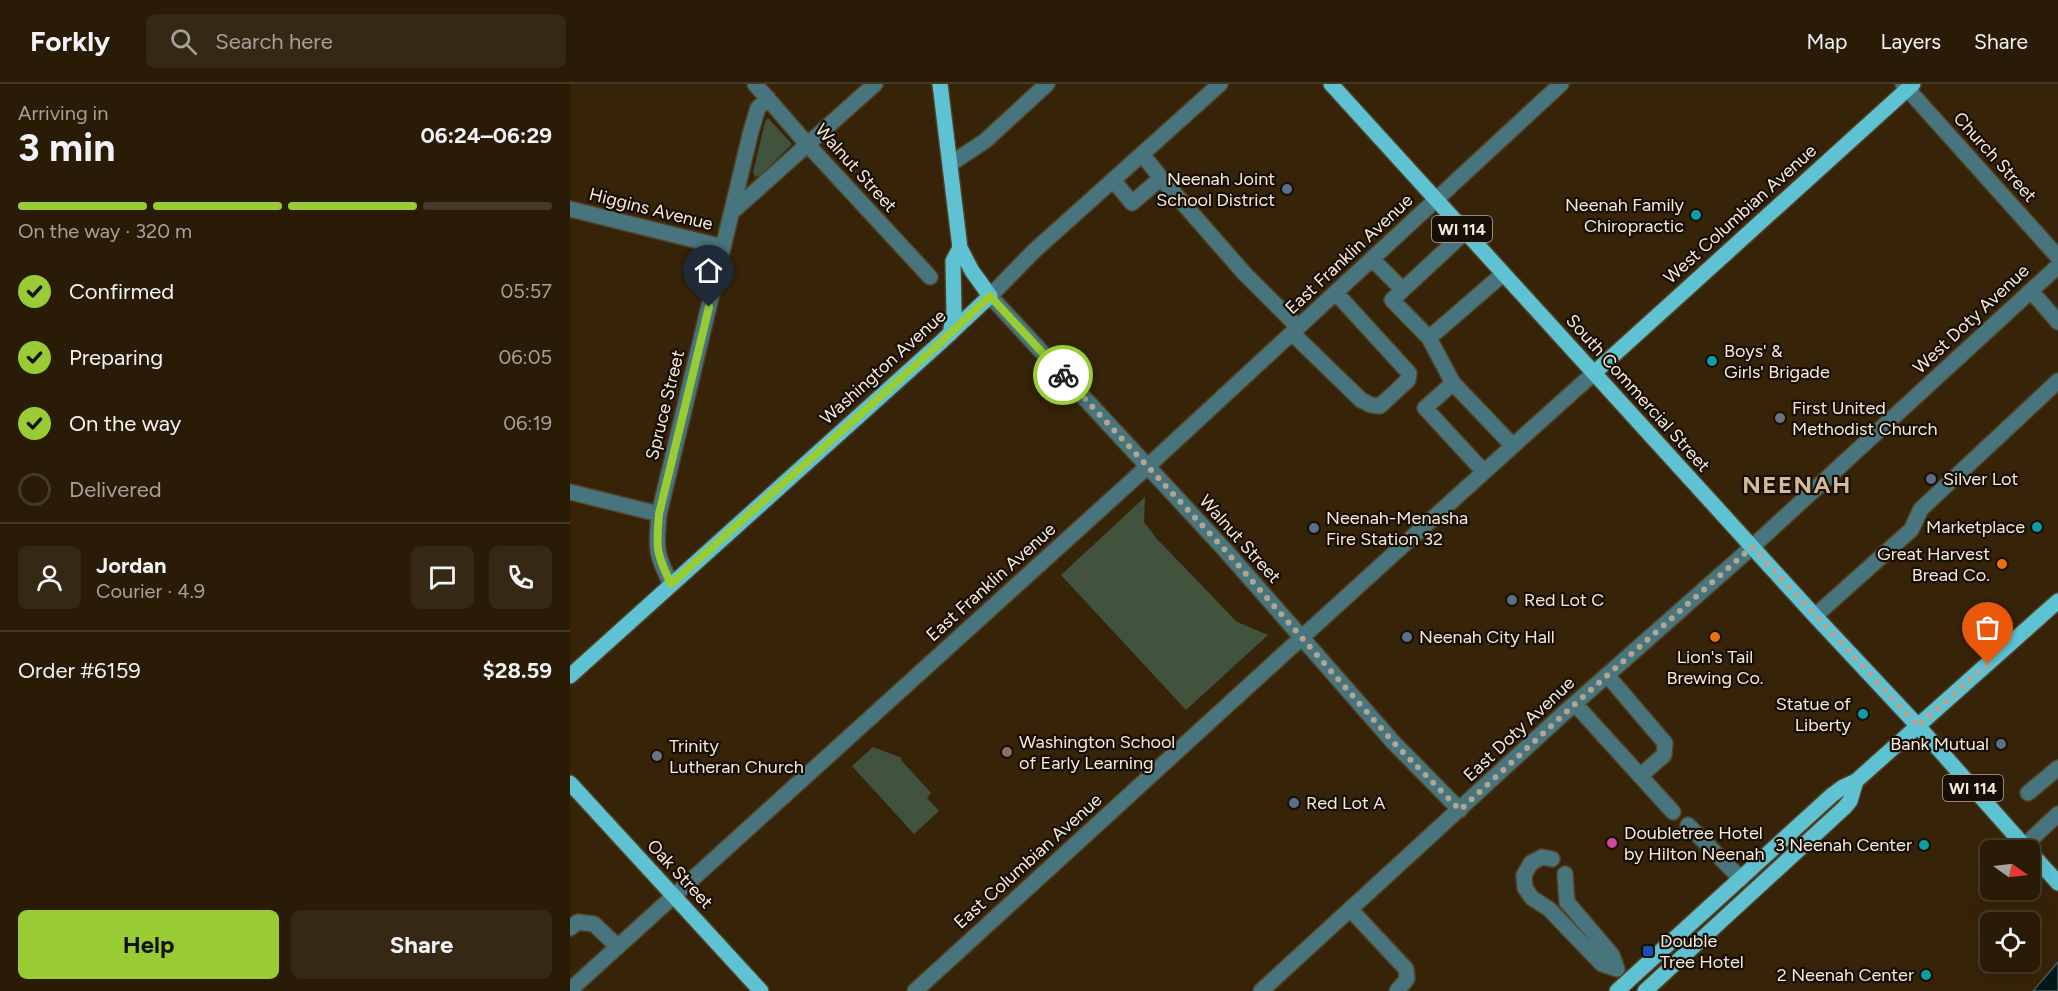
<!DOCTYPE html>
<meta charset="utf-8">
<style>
body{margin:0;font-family:Figtree,sans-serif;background:#352814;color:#f1f3f6;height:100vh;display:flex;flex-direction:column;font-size:22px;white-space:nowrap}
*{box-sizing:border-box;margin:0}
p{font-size:20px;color:#a5a19b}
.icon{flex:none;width:33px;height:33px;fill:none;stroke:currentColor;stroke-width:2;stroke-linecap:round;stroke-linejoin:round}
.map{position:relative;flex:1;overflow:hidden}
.sheet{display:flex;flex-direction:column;background:#291b06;width:570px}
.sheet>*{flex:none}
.needle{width:39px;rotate:104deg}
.fabs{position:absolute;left:1410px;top:756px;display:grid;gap:12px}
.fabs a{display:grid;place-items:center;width:60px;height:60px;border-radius:9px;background:#291b06;box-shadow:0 6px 24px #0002,0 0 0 2px #453928;font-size:30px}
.pin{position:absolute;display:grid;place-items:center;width:51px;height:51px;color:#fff;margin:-62px -26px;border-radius:50% 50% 50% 0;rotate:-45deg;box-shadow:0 0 6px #0007}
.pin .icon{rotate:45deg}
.courier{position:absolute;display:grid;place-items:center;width:60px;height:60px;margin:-30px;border:4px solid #99cb35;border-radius:50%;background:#fff;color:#222;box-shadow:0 2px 8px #0007}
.head em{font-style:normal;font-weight:700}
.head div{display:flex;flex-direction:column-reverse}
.head{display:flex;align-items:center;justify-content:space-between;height:102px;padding:0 18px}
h1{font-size:39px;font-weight:700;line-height:45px}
.bar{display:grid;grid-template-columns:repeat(4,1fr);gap:9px 6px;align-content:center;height:72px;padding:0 18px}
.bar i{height:8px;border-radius:4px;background:#453928}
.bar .active{background:#99cb35}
.bar p{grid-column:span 4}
.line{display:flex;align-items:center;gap:15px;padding:0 18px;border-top:2px solid #453928}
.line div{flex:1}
.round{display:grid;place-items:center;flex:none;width:63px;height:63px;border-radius:9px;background:#352814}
ol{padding:0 18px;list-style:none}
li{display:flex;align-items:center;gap:18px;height:66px}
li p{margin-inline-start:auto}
li .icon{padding:6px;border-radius:50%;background:#99cb35;color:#111;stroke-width:4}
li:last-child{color:#a5a19b}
li i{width:33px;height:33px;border:3px solid #453928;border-radius:50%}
.cta{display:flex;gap:12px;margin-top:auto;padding:12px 18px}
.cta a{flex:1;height:69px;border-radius:9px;background:#99cb35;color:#111;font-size:24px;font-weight:700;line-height:69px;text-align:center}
.cta a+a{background:#352814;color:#f1f3f6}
header{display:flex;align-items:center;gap:36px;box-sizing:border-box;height:84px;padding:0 30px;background:#291b06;border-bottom:2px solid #453928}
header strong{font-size:28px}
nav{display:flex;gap:33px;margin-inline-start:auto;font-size:21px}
.search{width:420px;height:54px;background:#352814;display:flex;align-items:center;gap:15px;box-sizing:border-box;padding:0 21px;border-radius:9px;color:#a5a19b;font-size:22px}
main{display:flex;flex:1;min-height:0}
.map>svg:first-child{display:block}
.green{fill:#41533d}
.water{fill:#01191b;stroke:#4b5854;stroke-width:1.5}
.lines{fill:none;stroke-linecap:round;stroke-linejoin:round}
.minor-casing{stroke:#524025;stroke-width:18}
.major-casing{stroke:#524025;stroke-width:18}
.minor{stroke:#48757d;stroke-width:15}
.major{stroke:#5ec2d3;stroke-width:15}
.done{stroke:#b4a590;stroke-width:6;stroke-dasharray:0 10.8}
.route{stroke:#99cb35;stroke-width:8}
.service-dot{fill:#5c6f8a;stroke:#170f05;stroke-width:2}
.culture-dot{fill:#0f9aa8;stroke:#170f05;stroke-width:2}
.worship-dot{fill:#6b7280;stroke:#170f05;stroke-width:2}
.food-dot{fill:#e8710a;stroke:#170f05;stroke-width:2}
.education-dot{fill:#8d6e63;stroke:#170f05;stroke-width:2}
.hotel-dot{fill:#d1479c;stroke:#170f05;stroke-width:2}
.transit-dot{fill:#1a4fb4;stroke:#170f05;stroke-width:2}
.labels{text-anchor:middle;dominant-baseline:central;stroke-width:4.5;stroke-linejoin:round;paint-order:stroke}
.shield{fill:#170f05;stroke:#b4a89a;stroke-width:1.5}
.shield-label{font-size:16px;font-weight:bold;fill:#f7eada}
.street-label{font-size:18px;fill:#f7eada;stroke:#170f05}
.poi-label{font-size:18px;fill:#f7eada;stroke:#170f05;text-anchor:start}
.district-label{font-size:24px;font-weight:bold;letter-spacing:1.5px;fill:#d2ba9b;stroke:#170f05}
</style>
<header>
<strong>Forkly</strong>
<div class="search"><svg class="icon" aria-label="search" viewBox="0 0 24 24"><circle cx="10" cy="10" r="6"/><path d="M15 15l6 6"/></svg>Search here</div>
<nav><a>Map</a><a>Layers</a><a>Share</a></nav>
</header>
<main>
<section class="sheet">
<div class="head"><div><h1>3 min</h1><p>Arriving in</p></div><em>06:24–06:29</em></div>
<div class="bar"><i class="active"></i><i class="active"></i><i class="active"></i><i></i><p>On the way · 320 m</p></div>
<ol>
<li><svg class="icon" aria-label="check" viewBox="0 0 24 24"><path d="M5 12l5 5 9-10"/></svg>Confirmed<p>05:57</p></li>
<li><svg class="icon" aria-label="check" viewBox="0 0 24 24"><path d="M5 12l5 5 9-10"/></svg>Preparing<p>06:05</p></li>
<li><svg class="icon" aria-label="check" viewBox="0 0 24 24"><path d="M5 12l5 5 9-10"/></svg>On the way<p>06:19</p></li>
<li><i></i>Delivered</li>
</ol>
<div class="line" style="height:108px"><a class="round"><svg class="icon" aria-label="person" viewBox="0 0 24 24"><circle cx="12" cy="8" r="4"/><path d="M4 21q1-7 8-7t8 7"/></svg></a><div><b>Jordan</b><p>Courier · 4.9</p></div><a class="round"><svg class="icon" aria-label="chat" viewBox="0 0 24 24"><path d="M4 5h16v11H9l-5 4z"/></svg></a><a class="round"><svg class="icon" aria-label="phone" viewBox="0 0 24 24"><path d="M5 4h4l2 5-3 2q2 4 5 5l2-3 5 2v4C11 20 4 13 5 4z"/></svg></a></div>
<div class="line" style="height:78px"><div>Order #6159</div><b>$28.59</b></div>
<div class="cta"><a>Help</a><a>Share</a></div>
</section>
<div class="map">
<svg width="1488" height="907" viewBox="0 0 1488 907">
<rect width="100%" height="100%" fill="#372408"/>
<!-- green -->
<path class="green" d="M 198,34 L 222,60 L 191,91 L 185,93 L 183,88 L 195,38 Z
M 575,413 L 574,438 L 586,454 L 667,538 L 698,551 L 616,626 L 491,491 Z
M 303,663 L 332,674 L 331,676 L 361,709 L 357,714 L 369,727 L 344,750 L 282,682 Z"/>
<!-- water -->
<path class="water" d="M 1488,878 L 1488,907 L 1463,907 Z"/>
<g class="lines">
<!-- minor casing -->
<g class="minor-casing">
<path id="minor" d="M 185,0 L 238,61 L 360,193
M 650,0 L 464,167 L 420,212 L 655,466 L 824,659 L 890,726
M 1333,0 L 1488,173
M 380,80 L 415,57 L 477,0
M 591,94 L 674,189 L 728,243
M 543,96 L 562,119 L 591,94 L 572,70
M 0,125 L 153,163
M 162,128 L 305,0
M 895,148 L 822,216 L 859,254 L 933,190
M 802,175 L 833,206
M 1461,207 L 1488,238
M 722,249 L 791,316 L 801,321 L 810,322 L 838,296 L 839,289 L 766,209
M 859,254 L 883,299 L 943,362
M 883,299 L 855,324 L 914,388
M 0,408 L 89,430
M 101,500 C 85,469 86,464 89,430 L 181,47 L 188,24 L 198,14
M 1245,532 L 1341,446 L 1351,425 L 1488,297
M 1037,591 L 1095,659 L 1094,671 L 1070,692
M 1005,620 L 1103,728
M 1458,709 L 1488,684
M 1118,741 L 1171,795
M 1454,762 L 1488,730
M 982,775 L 972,773 L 961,779 L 954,791 L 955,804 L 962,814 L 979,825 L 1032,880 L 1047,885 L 1042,871 L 997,818 L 995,790
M 780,825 L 836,885 L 837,895 L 827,907
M 0,844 L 8,838 L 24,840 L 48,863
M 0,906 L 577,383 L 991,0
M 345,907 C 571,701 796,493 1024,289
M 691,907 L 993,630 L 1182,463 L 1488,182"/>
</g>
<!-- major casing -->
<g class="major-casing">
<path id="major" d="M 761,0 L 1245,532 L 1348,642 L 1458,766
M 380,250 L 384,229 L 383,177 L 390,164
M 1024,289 L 1343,0
M 0,592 L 371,258 L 420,212 L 402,187 L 390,164 L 370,0
M 0,699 L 191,907
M 1460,768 L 1488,799
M 1047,907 L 1262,711 L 1273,703 L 1286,697 L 1488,517
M 1075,907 L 1274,724 L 1280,717 L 1286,697"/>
</g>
<!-- minor -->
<use href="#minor" class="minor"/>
<!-- major -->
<use href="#major" class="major"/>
</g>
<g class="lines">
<!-- done -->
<path class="done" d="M 493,291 L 655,466 L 824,659 L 890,726 L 1005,620 L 1182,463 L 1348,642 L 1418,580"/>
<!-- route -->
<path class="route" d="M 139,223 L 89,430 C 86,464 86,469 101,500 L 371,258 L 420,212 L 493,291"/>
</g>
<!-- markers -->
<g class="service-dot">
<circle cx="717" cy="105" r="6"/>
<circle cx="1361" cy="395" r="6"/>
<circle cx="744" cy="444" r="6"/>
<circle cx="942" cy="516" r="6"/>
<circle cx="837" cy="553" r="6"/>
<circle cx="1431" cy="660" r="6"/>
<circle cx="724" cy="719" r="6"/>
</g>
<g class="culture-dot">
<circle cx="1126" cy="131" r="6"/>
<circle cx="1142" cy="277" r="6"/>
<circle cx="1467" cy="443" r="6"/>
<circle cx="1293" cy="630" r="6"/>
<circle cx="1354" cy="761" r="6"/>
<circle cx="1356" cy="891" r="6"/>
</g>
<g class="worship-dot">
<circle cx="1210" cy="334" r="6"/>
<circle cx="87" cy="672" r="6"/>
</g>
<g class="food-dot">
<circle cx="1432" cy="480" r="6"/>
<circle cx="1145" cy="553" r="6"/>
</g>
<circle class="education-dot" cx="437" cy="668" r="6"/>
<circle class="hotel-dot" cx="1042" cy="759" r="6"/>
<rect class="transit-dot" x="1072" y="861" width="12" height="12" rx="3"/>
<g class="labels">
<!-- shield labels -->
<g class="shield">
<rect x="862" y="132" width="60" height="26" rx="4.5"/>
<rect x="1373" y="691" width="60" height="26" rx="4.5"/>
</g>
<g class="shield-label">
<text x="892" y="145">WI 114</text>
<text x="1403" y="704">WI 114</text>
</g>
<!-- street labels -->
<g class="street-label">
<text transform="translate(1425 73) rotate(48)">Church Street</text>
<text transform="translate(286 84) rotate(48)">Walnut Street</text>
<text transform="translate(81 125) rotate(14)">Higgins Avenue</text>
<text transform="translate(1170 130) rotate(-42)">West Columbian Avenue</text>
<text transform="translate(779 170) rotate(-43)">East Franklin Avenue</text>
<text transform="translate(1401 235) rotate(-43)">West Doty Avenue</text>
<text transform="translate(313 283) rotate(-42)">Washington Avenue</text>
<text transform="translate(1068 309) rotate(48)">South Commercial Street</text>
<text transform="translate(95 321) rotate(-76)">Spruce Street</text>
<text transform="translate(670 455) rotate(48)">Walnut Street</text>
<text transform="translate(421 498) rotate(-42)">East Franklin Avenue</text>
<text transform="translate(949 645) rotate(-43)">East Doty Avenue</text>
<text transform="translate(458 777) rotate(-42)">East Columbian Avenue</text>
<text transform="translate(110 790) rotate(47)">Oak Street</text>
</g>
<!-- poi labels -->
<g class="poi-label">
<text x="705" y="95" text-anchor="end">Neenah Joint<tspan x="705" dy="21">School District</tspan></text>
<text x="1114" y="121" text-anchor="end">Neenah Family<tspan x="1114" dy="21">Chiropractic</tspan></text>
<text x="1154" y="267">Boys' &amp;<tspan x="1154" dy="21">Girls' Brigade</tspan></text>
<text x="1222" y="324">First United<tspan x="1222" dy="21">Methodist Church</tspan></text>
<text x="1373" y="395">Silver Lot</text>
<text x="756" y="434">Neenah-Menasha<tspan x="756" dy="21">Fire Station 32</tspan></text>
<text x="1455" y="443" text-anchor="end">Marketplace</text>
<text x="1420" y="470" text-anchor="end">Great Harvest<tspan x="1420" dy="21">Bread Co.</tspan></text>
<text x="954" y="516">Red Lot C</text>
<text x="849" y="553">Neenah City Hall</text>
<text x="1145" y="573" text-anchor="middle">Lion's Tail<tspan x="1145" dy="21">Brewing Co.</tspan></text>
<text x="1281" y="620" text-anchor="end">Statue of<tspan x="1281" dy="21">Liberty</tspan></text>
<text x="449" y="658">Washington School<tspan x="449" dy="21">of Early Learning</tspan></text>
<text x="1419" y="660" text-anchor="end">Bank Mutual</text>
<text x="99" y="662">Trinity<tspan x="99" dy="21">Lutheran Church</tspan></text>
<text x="736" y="719">Red Lot A</text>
<text x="1054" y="749">Doubletree Hotel<tspan x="1054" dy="21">by Hilton Neenah</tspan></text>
<text x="1342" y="761" text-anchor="end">3 Neenah Center</text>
<text x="1090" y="857">Double<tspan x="1090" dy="21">Tree Hotel</tspan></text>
<text x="1344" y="891" text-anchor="end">2 Neenah Center</text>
</g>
<!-- district labels -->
<g class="district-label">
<text x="1227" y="400">NEENAH</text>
</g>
</g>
</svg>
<div class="fabs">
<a><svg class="needle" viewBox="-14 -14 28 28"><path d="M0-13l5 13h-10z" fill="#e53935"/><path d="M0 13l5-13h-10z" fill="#a5a19b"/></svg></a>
<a><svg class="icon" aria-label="locate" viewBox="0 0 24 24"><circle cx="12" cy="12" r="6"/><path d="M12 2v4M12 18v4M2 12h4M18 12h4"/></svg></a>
</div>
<div class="pin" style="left:1418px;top:580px;background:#ea580c"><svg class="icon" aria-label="bag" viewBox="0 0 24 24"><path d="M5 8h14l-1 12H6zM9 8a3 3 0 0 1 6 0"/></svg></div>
<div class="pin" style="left:139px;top:223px;background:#1f2937"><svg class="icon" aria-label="home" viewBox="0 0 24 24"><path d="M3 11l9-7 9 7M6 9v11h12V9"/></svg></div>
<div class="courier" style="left:493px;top:291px"><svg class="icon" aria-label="bike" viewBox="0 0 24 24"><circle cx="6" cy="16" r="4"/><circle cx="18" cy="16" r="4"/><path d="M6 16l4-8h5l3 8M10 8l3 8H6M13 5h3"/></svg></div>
</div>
</main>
